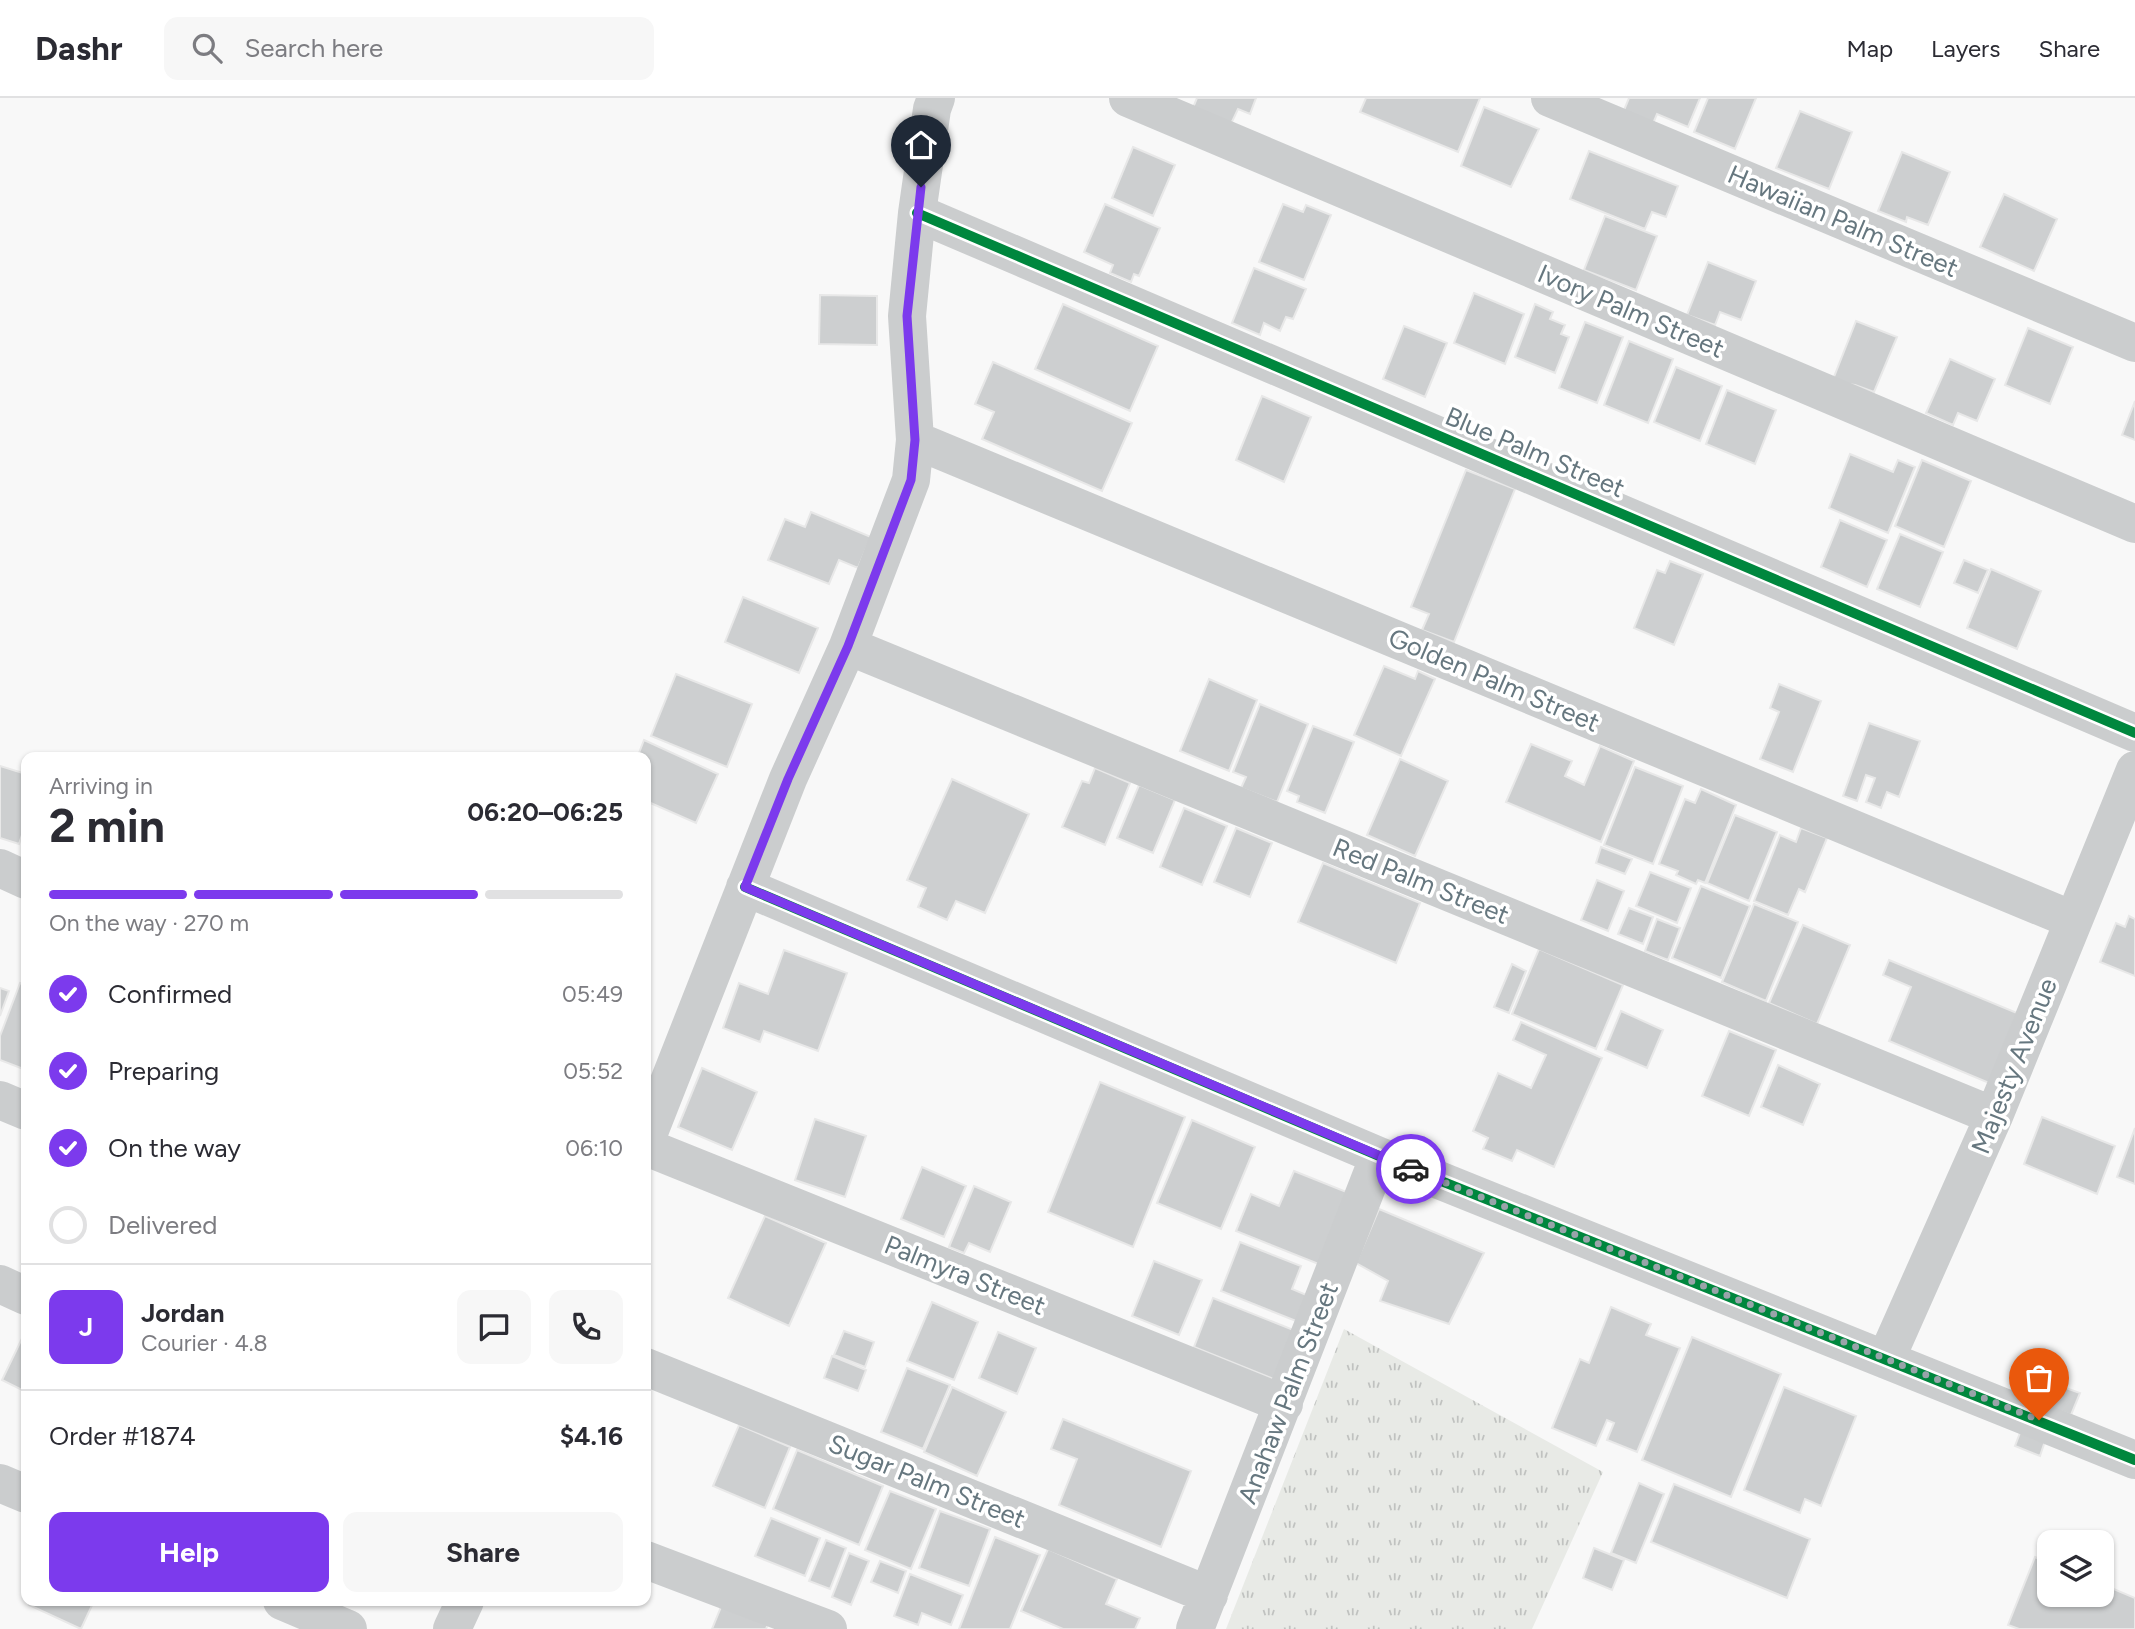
<!DOCTYPE html>
<meta charset="utf-8">
<style>
body{margin:0;font-family:Figtree,sans-serif;background:#f7f7f7;color:#2b2b33;height:100vh;display:flex;flex-direction:column;font-size:26px;white-space:nowrap}
*{box-sizing:border-box;margin:0}
p{font-size:23px;color:#7c7c81}
.icon{flex:none;width:38px;height:38px;fill:none;stroke:currentColor;stroke-width:2;stroke-linecap:round;stroke-linejoin:round}
.map{position:relative;flex:1;overflow:hidden}
.panel{position:absolute;left:21px;top:654px;width:630px;height:854px;display:flex;flex-direction:column;background:#fff;border-radius:14px;box-shadow:0 2px 5px #0004}
.panel>*{flex:none}
.controls{position:absolute;left:2037px;top:1432px;display:grid;gap:14px}
.controls a{display:grid;place-items:center;width:77px;height:77px;border-radius:14px;background:#fff;box-shadow:0 2px 5px #0004;font-size:35px}
.pin{position:absolute;display:grid;place-items:center;width:60px;height:60px;color:#fff;margin:-72px -30px;border-radius:50% 50% 50% 0;rotate:-45deg;box-shadow:0 0 7px #0007}
.pin .icon{rotate:45deg}
.courier{position:absolute;display:grid;place-items:center;width:70px;height:70px;margin:-35px;border:5px solid #7c3aed;border-radius:50%;background:#fff;color:#222;box-shadow:0 2px 9px #0007}
.overview em{font-style:normal;font-weight:700}
.overview div{display:flex;flex-direction:column-reverse}
.overview{display:flex;align-items:center;justify-content:space-between;height:119px;padding:0 28px}
h1{font-size:46px;font-weight:700;line-height:52px}
.bar{display:grid;grid-template-columns:repeat(4,1fr);gap:10px 7px;align-content:center;height:84px;padding:0 28px}
.bar i{height:9px;border-radius:5px;background:#e1e1e2}
.bar .selected{background:#7c3aed}
.bar p{grid-column:span 4}
.line{display:flex;align-items:center;gap:18px;padding:0 28px;border-top:2px solid #e1e1e2}
.line div{flex:1}
.round{display:grid;place-items:center;flex:none;width:74px;height:74px;border-radius:14px;background:#f7f7f7}
ol{padding:0 28px;list-style:none}
li{display:flex;align-items:center;gap:21px;height:77px}
li p{margin-inline-start:auto}
li .icon{padding:7px;border-radius:50%;background:#7c3aed;color:#fff;stroke-width:4}
li:last-child{color:#7c7c81}
li i{width:38px;height:38px;border:4px solid #e1e1e2;border-radius:50%}
.cta{display:flex;gap:14px;margin-top:auto;padding:14px 28px}
.cta a{flex:1;height:80px;border-radius:14px;background:#7c3aed;color:#fff;font-size:28px;font-weight:700;line-height:80px;text-align:center}
.cta a+a{background:#f7f7f7;color:#2b2b33}
header{display:flex;align-items:center;gap:42px;box-sizing:border-box;height:98px;padding:0 35px;background:#fff;border-bottom:2px solid #e1e1e2}
header strong{font-size:33px}
nav{display:flex;gap:38px;margin-inline-start:auto;font-size:24px}
.search{width:490px;height:63px;background:#f7f7f7;display:flex;align-items:center;gap:18px;box-sizing:border-box;padding:0 24px;border-radius:14px;color:#7c7c81;font-size:26px}
.map>svg:first-child{display:block}
.grass{fill:url(#grass-tufts)}
.building{fill:#cdcfd0;stroke:#e8e8e8;stroke-width:2}
.lines{fill:none;stroke-linecap:round;stroke-linejoin:round}
.street{stroke:#cbcdce;stroke-width:38}
.cycleway-casing{stroke:#fff;stroke-width:15}
.cycleway{stroke:#00873e;stroke-width:10}
.done{stroke:#99a4a9;stroke-width:7;stroke-dasharray:0 12.6}
.route{stroke:#7c3aed;stroke-width:9}
.labels{text-anchor:middle;dominant-baseline:central;stroke-width:7;stroke-linejoin:round;paint-order:stroke}
.street-label{font-size:26px;fill:#66777f;stroke:#fff}
</style>
<header>
<strong>Dashr</strong>
<div class="search"><svg class="icon" aria-label="search" viewBox="0 0 24 24"><circle cx="10" cy="10" r="6"/><path d="M15 15l6 6"/></svg>Search here</div>
<nav><a>Map</a><a>Layers</a><a>Share</a></nav>
</header>
<div class="map">
<svg width="2135" height="1531" viewBox="0 0 2135 1531">
<defs>
<pattern id="grass-tufts" width="24" height="20" patternUnits="userSpaceOnUse" patternTransform="scale(1.75)"><rect width="24" height="20" fill="#e8eae6"/><path d="M3 7l-1-3M5 7V3M7 7l1-3M15 17l-1-3M17 17v-4M19 17l1-3" fill="none" stroke="#c0c2c0"/></pattern>
</defs>
<rect width="100%" height="100%" fill="#f8f8f8"/>
<!-- grass -->
<path class="grass" d="M 1344,1231 L 1603,1374 L 1532,1531 L 1226,1531 Z"/>
<!-- building -->
<path class="building" d="M 1197,0 L 1256,0 L 1250,16 L 1238,11 L 1230,28 L 1192,12 Z
M 1366,0 L 1480,0 L 1458,54 L 1360,14 Z
M 1629,0 L 1700,0 L 1688,29 L 1657,16 L 1652,28 L 1622,17 Z
M 1708,0 L 1756,0 L 1735,51 L 1694,34 Z
M 1484,9 L 1539,31 L 1511,89 L 1461,68 Z
M 1800,13 L 1852,34 L 1829,91 L 1776,70 Z
M 1133,49 L 1175,67 L 1153,118 L 1112,100 Z
M 1589,53 L 1678,88 L 1666,119 L 1652,114 L 1645,131 L 1570,101 Z
M 1902,54 L 1950,74 L 1928,127 L 1907,119 L 1906,124 L 1878,113 Z
M 2004,96 L 2057,121 L 2034,173 L 1980,149 Z
M 1105,106 L 1160,130 L 1139,178 L 1134,176 L 1131,184 L 1110,175 L 1113,167 L 1084,154 Z
M 1283,106 L 1303,114 L 1306,107 L 1331,117 L 1304,182 L 1259,164 Z
M 1605,118 L 1657,138 L 1636,192 L 1584,172 Z
M 1708,164 L 1756,183 L 1741,222 L 1720,214 L 1715,227 L 1687,217 Z
M 1254,170 L 1306,191 L 1293,221 L 1286,219 L 1280,233 L 1264,225 L 1260,237 L 1232,225 Z
M 1474,195 L 1524,216 L 1505,266 L 1454,245 Z
M 820,197 L 877,198 L 877,247 L 819,246 Z
M 1063,206 L 1158,248 L 1130,313 L 1035,271 Z
M 1535,206 L 1553,214 L 1550,221 L 1565,227 L 1561,236 L 1569,239 L 1555,275 L 1515,259 Z
M 1856,223 L 1897,239 L 1874,294 L 1855,287 L 1832,284 Z
M 1585,224 L 1623,239 L 1597,305 L 1559,290 Z
M 1404,228 L 1447,245 L 1425,299 L 1383,281 Z
M 2028,230 L 2073,249 L 2050,306 L 2005,287 Z
M 1629,243 L 1673,261 L 1648,325 L 1604,307 Z
M 1950,261 L 1995,281 L 1977,323 L 1958,315 L 1953,327 L 1926,315 Z
M 993,264 L 1132,325 L 1102,393 L 982,341 L 994,314 L 975,306 Z
M 1676,269 L 1722,288 L 1700,343 L 1654,324 Z
M 1727,292 L 1776,312 L 1755,366 L 1706,346 Z
M 1262,298 L 1311,319 L 1284,384 L 1236,362 Z
M 2135,303 L 2135,342 L 2122,337 Z
M 1850,356 L 1893,374 L 1898,362 L 1915,369 L 1888,435 L 1829,410 Z
M 1922,362 L 1971,383 L 1944,449 L 1895,428 Z
M 1466,372 L 1515,391 L 1454,544 L 1422,532 L 1429,516 L 1411,509 Z
M 811,414 L 871,439 L 858,470 L 839,462 L 829,486 L 768,462 L 785,421 L 805,429 Z
M 1840,422 L 1887,442 L 1867,489 L 1821,469 Z
M 1900,436 L 1943,454 L 1920,509 L 1877,491 Z
M 1964,462 L 1988,472 L 1978,495 L 1954,485 Z
M 1670,463 L 1703,476 L 1674,547 L 1634,530 L 1657,472 L 1665,475 Z
M 1991,471 L 2041,493 L 2017,551 L 1967,530 Z
M 743,499 L 818,530 L 799,575 L 725,544 Z
M 1384,568 L 1415,581 L 1418,573 L 1435,581 L 1401,658 L 1354,637 Z
M 676,576 L 752,606 L 727,669 L 651,638 Z
M 1209,581 L 1257,602 L 1229,673 L 1180,653 Z
M 1779,586 L 1821,603 L 1793,674 L 1760,661 L 1779,614 L 1770,610 Z
M 1260,606 L 1308,626 L 1277,704 L 1241,690 L 1246,679 L 1233,674 Z
M 1869,625 L 1920,643 L 1899,699 L 1887,694 L 1881,710 L 1866,704 L 1875,680 L 1866,677 L 1857,703 L 1843,698 Z
M 1313,628 L 1354,644 L 1325,715 L 1297,704 L 1299,698 L 1287,693 Z
M 644,642 L 718,676 L 696,725 L 646,703 L 646,660 L 637,660 Z
M 1531,646 L 1572,663 L 1565,678 L 1584,687 L 1600,648 L 1634,663 L 1601,744 L 1506,704 Z
M 1400,661 L 1448,683 L 1415,758 L 1367,737 Z
M 0,668 L 26,676 L 26,725 L 19,746 L 0,740 Z
M 1635,669 L 1683,688 L 1653,766 L 1604,747 Z
M 1095,670 L 1130,685 L 1105,747 L 1062,729 L 1082,683 L 1089,685 Z
M 952,681 L 1029,716 L 985,815 L 956,803 L 947,822 L 918,809 L 926,790 L 907,782 Z
M 1139,687 L 1175,702 L 1153,755 L 1117,740 Z
M 1701,691 L 1736,707 L 1705,785 L 1698,782 L 1696,786 L 1676,777 L 1678,773 L 1659,766 L 1685,701 L 1695,705 Z
M 1184,710 L 1227,728 L 1202,787 L 1160,769 Z
M 1735,717 L 1777,734 L 1749,803 L 1707,785 Z
M 1236,730 L 1272,745 L 1250,799 L 1214,784 Z
M 1801,730 L 1827,740 L 1805,794 L 1799,791 L 1788,817 L 1754,803 L 1780,737 L 1796,744 Z
M 1601,749 L 1632,761 L 1625,776 L 1596,765 Z
M 1323,765 L 1420,805 L 1396,865 L 1298,824 Z
M 1650,774 L 1691,790 L 1677,825 L 1636,808 Z
M 1597,782 L 1624,793 L 1608,833 L 1581,822 Z
M 1701,788 L 1750,808 L 1721,880 L 1672,860 Z
M 1754,806 L 1798,824 L 1766,903 L 1722,884 Z
M 1629,810 L 1653,819 L 1643,846 L 1618,836 Z
M 2129,818 L 2135,821 L 2135,878 L 2100,864 L 2116,825 L 2125,829 Z
M 1657,821 L 1680,830 L 1668,862 L 1645,853 Z
M 1803,827 L 1850,847 L 1817,926 L 1769,905 Z
M 1539,851 L 1623,887 L 1596,951 L 1512,916 Z
M 784,852 L 847,875 L 818,953 L 764,933 L 760,944 L 723,930 L 739,885 L 768,896 Z
M 1889,862 L 2017,915 L 1989,985 L 1889,943 L 1911,889 L 1883,877 Z
M 1512,866 L 1526,873 L 1509,915 L 1494,909 Z
M 20,885 L 26,887 L 26,972 L 0,962 L 0,938 Z
M 0,890 L 9,893 L 0,918 Z
M 1621,913 L 1663,932 L 1647,970 L 1605,952 Z
M 1521,924 L 1602,960 L 1554,1069 L 1517,1052 L 1512,1063 L 1483,1051 L 1488,1040 L 1473,1033 L 1498,975 L 1531,990 L 1546,957 L 1513,942 Z
M 1729,933 L 1776,952 L 1749,1018 L 1702,998 Z
M 1778,967 L 1820,986 L 1803,1027 L 1761,1009 Z
M 702,970 L 757,994 L 732,1052 L 678,1029 Z
M 1100,984 L 1185,1019 L 1133,1149 L 1048,1114 Z
M 2042,1019 L 2115,1048 L 2097,1096 L 2024,1066 Z
M 815,1021 L 866,1038 L 845,1099 L 795,1082 Z
M 1192,1022 L 1255,1049 L 1221,1131 L 1157,1105 Z
M 2135,1030 L 2135,1086 L 2117,1079 Z
M 922,1069 L 966,1088 L 944,1139 L 901,1121 Z
M 1294,1073 L 1349,1095 L 1321,1167 L 1236,1133 L 1251,1096 L 1279,1108 Z
M 974,1088 L 1011,1104 L 990,1154 L 969,1145 L 964,1155 L 949,1149 Z
M 1379,1111 L 1484,1155 L 1449,1226 L 1380,1203 L 1388,1183 L 1356,1165 Z
M 765,1118 L 826,1145 L 789,1228 L 728,1200 Z
M 1240,1144 L 1301,1168 L 1292,1191 L 1316,1201 L 1306,1227 L 1221,1193 Z
M 1154,1163 L 1202,1182 L 1179,1237 L 1132,1218 Z
M 1213,1200 L 1296,1233 L 1276,1282 L 1194,1249 Z
M 932,1204 L 978,1224 L 954,1282 L 907,1263 Z
M 1611,1209 L 1651,1226 L 1646,1237 L 1680,1250 L 1637,1354 L 1607,1342 L 1614,1325 L 1607,1322 L 1596,1348 L 1552,1330 L 1580,1261 L 1589,1265 Z
M 26,1232 L 26,1294 L 2,1282 Z
M 844,1233 L 874,1244 L 865,1269 L 834,1257 Z
M 998,1234 L 1036,1250 L 1017,1296 L 979,1280 Z
M 1692,1239 L 1781,1276 L 1731,1399 L 1642,1362 Z
M 832,1258 L 866,1272 L 858,1293 L 824,1280 Z
M 907,1270 L 950,1287 L 923,1351 L 881,1334 Z
M 2041,1281 L 2080,1295 L 2071,1317 L 2033,1303 Z
M 952,1289 L 1006,1314 L 977,1378 L 924,1354 Z
M 1784,1289 L 1856,1318 L 1821,1408 L 1805,1401 L 1800,1415 L 1744,1392 Z
M 1063,1321 L 1191,1373 L 1161,1449 L 1059,1407 L 1077,1361 L 1051,1351 Z
M 739,1327 L 790,1349 L 765,1410 L 713,1388 Z
M 2023,1327 L 2047,1337 L 2040,1358 L 2015,1348 Z
M 797,1352 L 883,1388 L 859,1447 L 773,1411 Z
M 1639,1385 L 1664,1396 L 1636,1465 L 1611,1455 Z
M 1674,1386 L 1810,1441 L 1787,1500 L 1651,1444 Z
M 890,1393 L 936,1411 L 911,1471 L 865,1452 Z
M 940,1413 L 990,1431 L 969,1488 L 919,1470 Z
M 771,1420 L 820,1440 L 805,1478 L 755,1458 Z
M 995,1439 L 1040,1457 L 1010,1531 L 959,1531 Z
M 826,1442 L 846,1450 L 830,1491 L 809,1483 Z
M 1594,1450 L 1624,1462 L 1612,1492 L 1583,1480 Z
M 1048,1451 L 1117,1481 L 1106,1506 L 1140,1520 L 1135,1531 L 1063,1531 L 1021,1513 Z
M 849,1455 L 869,1463 L 851,1507 L 832,1499 Z
M 2035,1459 L 2049,1465 L 2049,1496 L 2102,1496 L 2102,1486 L 2135,1500 L 2135,1531 L 2019,1531 L 2008,1527 Z
M 880,1463 L 906,1473 L 898,1495 L 871,1484 Z
M 910,1476 L 963,1497 L 951,1527 L 922,1515 L 918,1527 L 894,1518 Z
M 31,1503 L 94,1503 L 81,1531 L 29,1507 Z
M 723,1504 L 769,1524 L 766,1531 L 712,1531 Z"/>
<g class="lines">
<!-- street -->
<path class="street" d="M 1128,0 L 2135,426
M 1550,0 L 2135,245
M 917,115 L 2135,635
M 915,342 L 2073,822
M 848,548 L 1994,1018
M 0,770 L 26,782
M 745,789 L 1379,1058 L 2135,1362
M 0,1002 L 26,1013
M 646,1042 L 788,681 L 848,548 L 911,382 L 915,342 L 907,218 L 917,115 L 932,11 L 936,0
M 646,1049 L 1284,1306
M 0,1186 L 26,1198
M 1886,1261 L 1994,1018 L 2135,672
M 646,1269 L 1209,1497
M 0,1385 L 26,1396
M 646,1462 L 828,1531
M 282,1503 L 348,1531
M 452,1531 L 465,1503
M 1195,1531 L 1379,1058"/>
<!-- cycleway casing -->
<g class="cycleway-casing">
<path id="cycleway" d="M 917,115 L 2135,635
M 745,789 L 1379,1058 L 2135,1362"/>
</g>
<!-- cycleway -->
<use href="#cycleway" class="cycleway"/>
</g>
<g class="lines">
<!-- done -->
<path class="done" d="M 1411,1071 L 2039,1322"/>
<!-- route -->
<path class="route" d="M 921,89 L 907,218 L 915,342 L 911,382 L 848,548 L 788,681 L 745,789 L 1411,1071"/>
</g>
<g class="labels">
<!-- street labels -->
<g class="street-label">
<text transform="translate(1843 123) rotate(23)">Hawaiian Palm Street</text>
<text transform="translate(1631 213) rotate(23)">Ivory Palm Street</text>
<text transform="translate(1535 354) rotate(23)">Blue Palm Street</text>
<text transform="translate(1494 582) rotate(23)">Golden Palm Street</text>
<text transform="translate(1421 783) rotate(22)">Red Palm Street</text>
<text transform="translate(2014 968) rotate(-68)">Majesty Avenue</text>
<text transform="translate(965 1177) rotate(22)">Palmyra Street</text>
<text transform="translate(1288 1295) rotate(-69)">Anahaw Palm Street</text>
<text transform="translate(927 1383) rotate(22)">Sugar Palm Street</text>
</g>
</g>
</svg>
<div class="controls">
<a><svg class="icon" aria-label="layers" viewBox="0 0 24 24"><path d="M12 4l9 5-9 5-9-5zM3 14l9 5 9-5"/></svg></a>
</div>
<div class="pin" style="left:2039px;top:1322px;background:#ea580c"><svg class="icon" aria-label="bag" viewBox="0 0 24 24"><path d="M5 8h14l-1 12H6zM9 8a3 3 0 0 1 6 0"/></svg></div>
<div class="pin" style="left:921px;top:89px;background:#1f2937"><svg class="icon" aria-label="home" viewBox="0 0 24 24"><path d="M3 11l9-7 9 7M6 9v11h12V9"/></svg></div>
<div class="courier" style="left:1411px;top:1071px"><svg class="icon" aria-label="car" viewBox="0 0 24 24"><path d="M5 17H2v-5l4-1 3-4h7l3 4 3 1v5h-3M9 17h6M6 11h13"/><circle cx="7" cy="17" r="2"/><circle cx="17" cy="17" r="2"/></svg></div>
<section class="panel">
<div class="overview"><div><h1>2 min</h1><p>Arriving in</p></div><em>06:20–06:25</em></div>
<div class="bar"><i class="selected"></i><i class="selected"></i><i class="selected"></i><i></i><p>On the way · 270 m</p></div>
<ol>
<li><svg class="icon" aria-label="check" viewBox="0 0 24 24"><path d="M5 12l5 5 9-10"/></svg>Confirmed<p>05:49</p></li>
<li><svg class="icon" aria-label="check" viewBox="0 0 24 24"><path d="M5 12l5 5 9-10"/></svg>Preparing<p>05:52</p></li>
<li><svg class="icon" aria-label="check" viewBox="0 0 24 24"><path d="M5 12l5 5 9-10"/></svg>On the way<p>06:10</p></li>
<li><i></i>Delivered</li>
</ol>
<div class="line" style="height:126px"><b class="round" style="background:#7c3aed;color:#fff">J</b><div><b>Jordan</b><p>Courier · 4.8</p></div><a class="round"><svg class="icon" aria-label="chat" viewBox="0 0 24 24"><path d="M4 5h16v11H9l-5 4z"/></svg></a><a class="round"><svg class="icon" aria-label="phone" viewBox="0 0 24 24"><path d="M5 4h4l2 5-3 2q2 4 5 5l2-3 5 2v4C11 20 4 13 5 4z"/></svg></a></div>
<div class="line" style="height:91px"><div>Order #1874</div><b>$4.16</b></div>
<div class="cta"><a>Help</a><a>Share</a></div>
</section>
</div>
